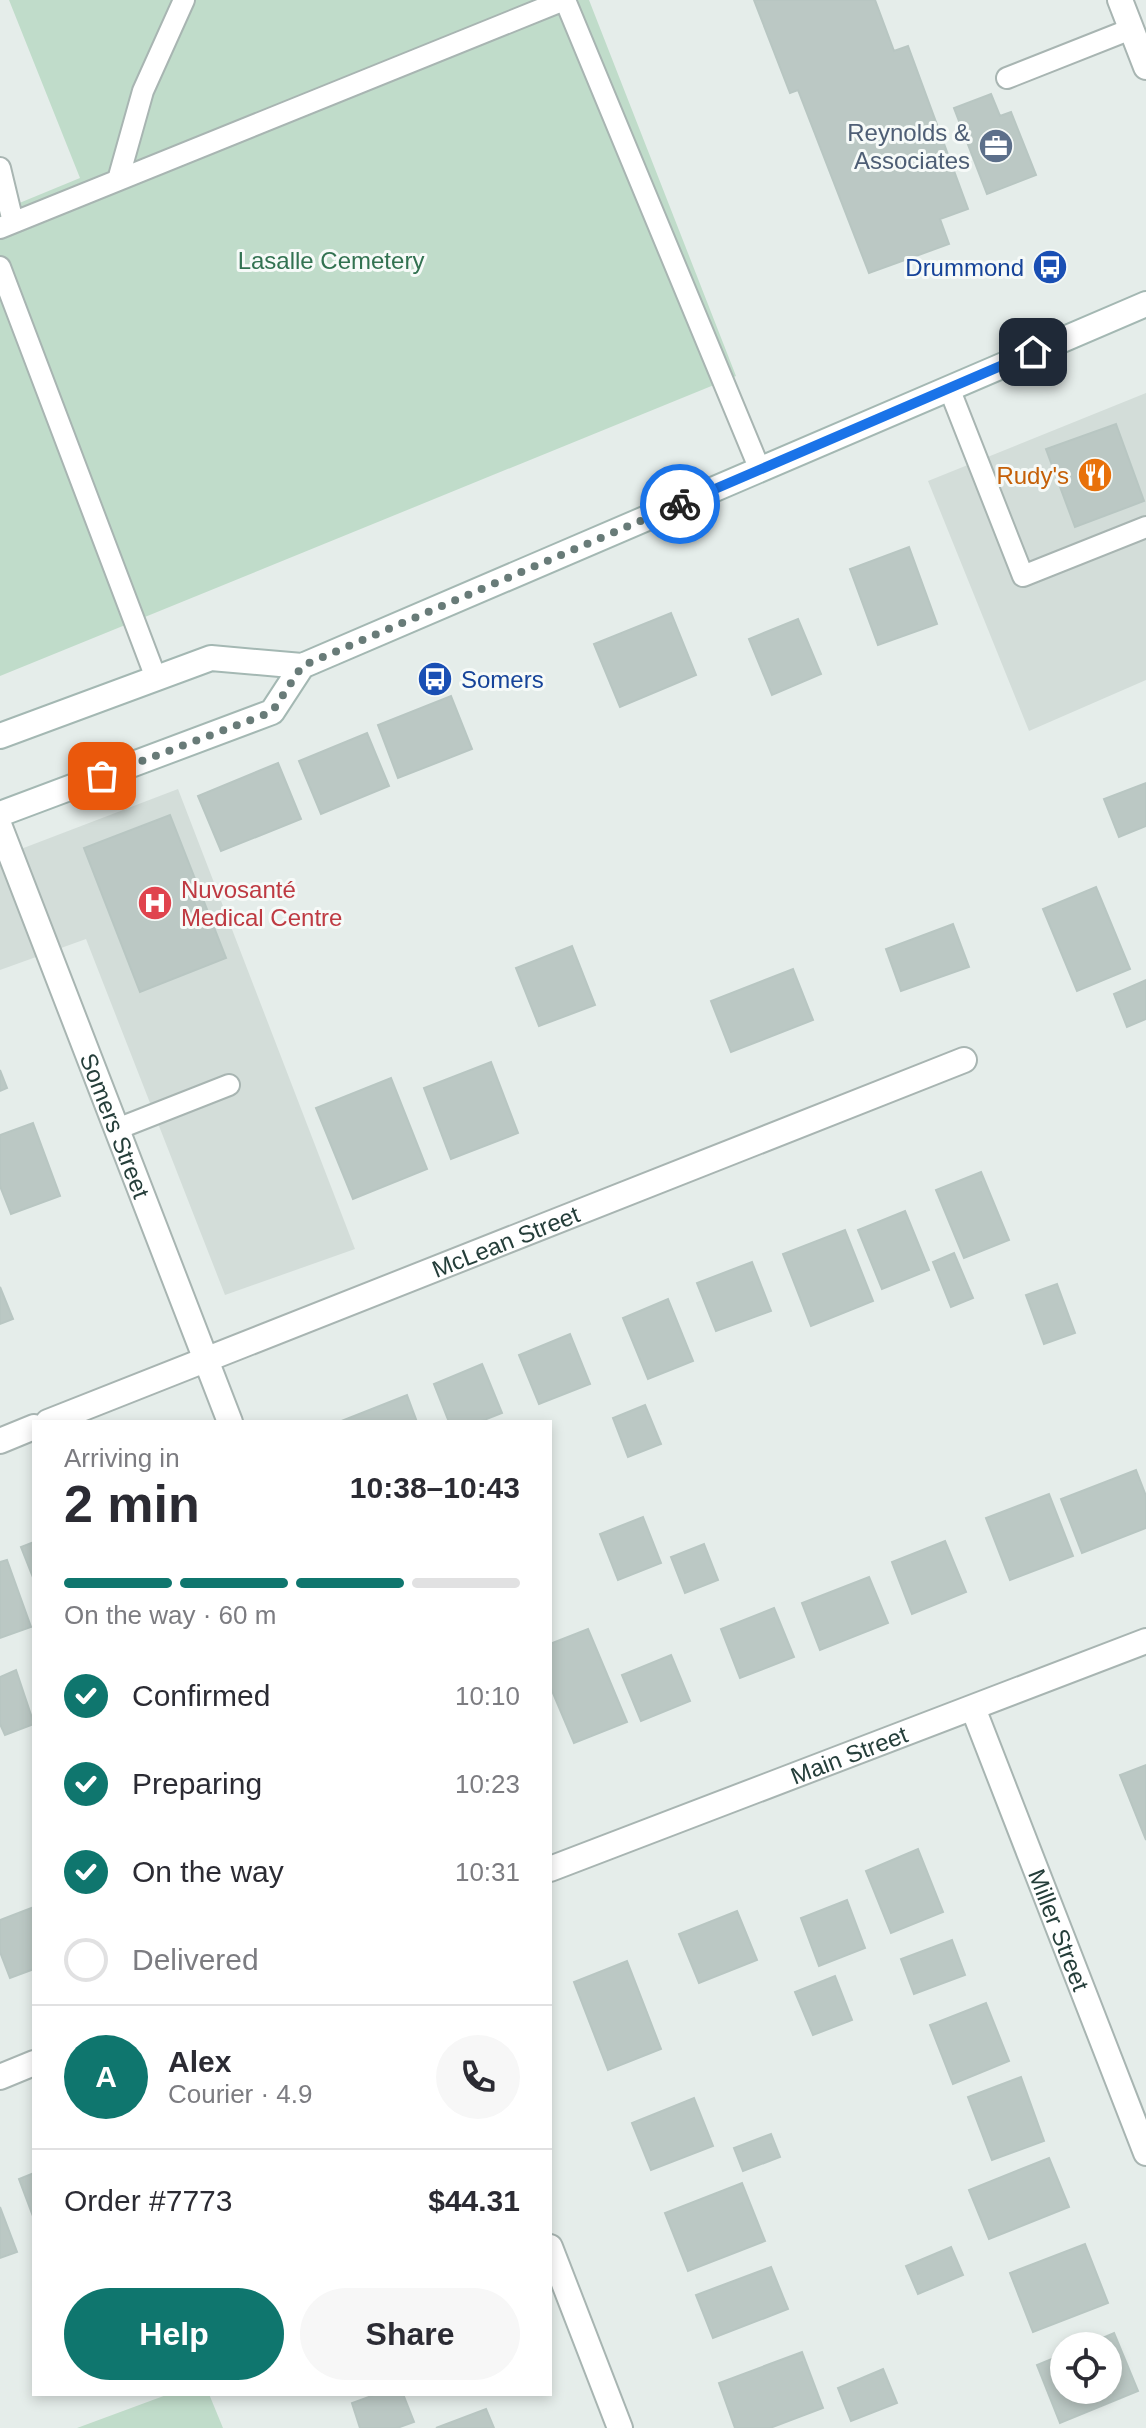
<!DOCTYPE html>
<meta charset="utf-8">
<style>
body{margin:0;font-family:Arial,sans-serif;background:#f7f7f7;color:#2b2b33;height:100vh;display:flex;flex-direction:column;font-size:30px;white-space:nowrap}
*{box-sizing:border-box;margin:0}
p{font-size:26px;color:#7c7c81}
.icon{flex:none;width:44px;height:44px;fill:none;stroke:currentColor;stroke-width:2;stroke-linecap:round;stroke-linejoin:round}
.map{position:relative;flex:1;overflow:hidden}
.panel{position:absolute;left:32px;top:1420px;width:520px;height:976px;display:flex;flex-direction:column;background:#fff;border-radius:0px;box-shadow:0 4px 12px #0003}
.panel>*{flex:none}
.controls{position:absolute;left:1050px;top:2332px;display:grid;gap:16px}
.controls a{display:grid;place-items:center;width:72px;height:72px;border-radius:50%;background:#fff;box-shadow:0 4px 12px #0003;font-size:40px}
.pin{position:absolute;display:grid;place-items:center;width:68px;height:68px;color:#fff;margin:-34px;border-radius:16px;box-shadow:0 4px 12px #0006}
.courier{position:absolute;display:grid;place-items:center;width:80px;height:80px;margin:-40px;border:6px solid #1a73e8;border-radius:50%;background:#fff;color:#222;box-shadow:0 2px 10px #0007}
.overview em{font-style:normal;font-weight:800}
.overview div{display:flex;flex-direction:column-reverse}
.overview{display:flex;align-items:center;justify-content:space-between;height:136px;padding:0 32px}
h1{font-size:52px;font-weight:800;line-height:60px}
.bar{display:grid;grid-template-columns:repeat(4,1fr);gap:12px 8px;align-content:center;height:96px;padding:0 32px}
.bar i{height:10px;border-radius:6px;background:#e1e1e2}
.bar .active{background:#0f766e}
.bar p{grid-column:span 4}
.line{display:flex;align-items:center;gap:20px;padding:0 32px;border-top:2px solid #e1e1e2}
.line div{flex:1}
.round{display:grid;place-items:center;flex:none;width:84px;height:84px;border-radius:42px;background:#f7f7f7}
ol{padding:0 32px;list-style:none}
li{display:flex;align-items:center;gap:24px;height:88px}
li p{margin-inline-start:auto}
li .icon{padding:8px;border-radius:50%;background:#0f766e;color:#fff;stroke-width:4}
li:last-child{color:#7c7c81}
li i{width:44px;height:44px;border:4px solid #e1e1e2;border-radius:50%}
.button{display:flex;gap:16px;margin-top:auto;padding:16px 32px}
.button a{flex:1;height:92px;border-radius:48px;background:#0f766e;color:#fff;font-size:32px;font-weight:800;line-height:92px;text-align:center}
.button a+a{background:#f7f7f7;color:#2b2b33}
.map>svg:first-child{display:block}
.built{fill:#d3ddd9}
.green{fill:#c0dcca}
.building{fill:#bbc8c4;stroke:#b8c6c2;stroke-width:2}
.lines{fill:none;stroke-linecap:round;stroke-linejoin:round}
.service-casing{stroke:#a8b5b2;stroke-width:24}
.minor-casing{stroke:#a8b5b2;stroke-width:28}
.secondary-casing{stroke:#a4b8b3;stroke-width:28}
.service{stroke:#fff;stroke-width:20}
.minor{stroke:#fff;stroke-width:24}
.secondary{stroke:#fff;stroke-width:24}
.done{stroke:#687b78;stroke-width:8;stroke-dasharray:0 14.4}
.route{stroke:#1a73e8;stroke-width:10}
.labels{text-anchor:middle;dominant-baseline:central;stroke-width:6;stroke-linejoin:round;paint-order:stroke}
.service-label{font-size:24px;fill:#4e5e75;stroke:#f6faf8;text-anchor:end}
.park-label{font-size:24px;fill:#327251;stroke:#f6faf8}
.transit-label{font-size:24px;fill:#164399;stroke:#f6faf8;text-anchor:end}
.food-label{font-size:24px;fill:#c56008;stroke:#f6faf8;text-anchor:end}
.health-label{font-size:24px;fill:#be3a42;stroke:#f6faf8;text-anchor:start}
.street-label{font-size:24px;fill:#253e3a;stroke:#f6faf8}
</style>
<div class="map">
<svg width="1146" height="2428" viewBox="0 0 1146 2428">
<rect width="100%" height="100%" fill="#e5edea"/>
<!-- built -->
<path class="built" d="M 1146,393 L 1146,680 L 1029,731 L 928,481 Z
M 178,789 L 355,1249 L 225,1295 L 86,939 L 0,970 L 0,857 Z"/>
<!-- green -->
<path class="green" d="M 9,0 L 589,0 L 736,376 L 0,676 L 0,211 L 80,178 Z
M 169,2394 L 209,2394 L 223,2428 L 77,2428 Z"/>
<!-- building -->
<path class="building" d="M 754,0 L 875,0 L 894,51 L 908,46 L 968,209 L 940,219 L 949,244 L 869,273 L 798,90 L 790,93 Z
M 991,94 L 1000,116 L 1011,112 L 1036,175 L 987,194 L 954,108 Z
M 1116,424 L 1144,501 L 1075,527 L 1046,449 Z
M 909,547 L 937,624 L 878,645 L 850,569 Z
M 671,613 L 696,675 L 620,707 L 594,644 Z
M 798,619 L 821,674 L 772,695 L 749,639 Z
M 451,696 L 472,749 L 398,778 L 378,725 Z
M 367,733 L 389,786 L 321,814 L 299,761 Z
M 278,763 L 301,819 L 221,851 L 198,796 Z
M 1146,783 L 1146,826 L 1119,837 L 1104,799 Z
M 170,815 L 226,958 L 140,992 L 84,848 Z
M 1096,887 L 1130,969 L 1077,991 L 1043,909 Z
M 953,924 L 969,967 L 901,991 L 886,949 Z
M 572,946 L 595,1005 L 539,1026 L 516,968 Z
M 793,969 L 813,1020 L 731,1052 L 711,1001 Z
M 1146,980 L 1146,1019 L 1127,1027 L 1114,994 Z
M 491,1062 L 518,1133 L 451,1159 L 424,1088 Z
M 0,1070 L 7,1088 L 0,1091 Z
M 391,1078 L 427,1169 L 353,1199 L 316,1108 Z
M 33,1123 L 60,1196 L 11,1214 L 0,1186 L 0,1135 Z
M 981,1172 L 1009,1240 L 964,1258 L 936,1190 Z
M 905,1211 L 929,1270 L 882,1289 L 858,1230 Z
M 845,1230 L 873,1301 L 811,1326 L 783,1254 Z
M 954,1253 L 973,1298 L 951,1307 L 933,1262 Z
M 752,1262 L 771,1311 L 716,1331 L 697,1283 Z
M 1057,1284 L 1075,1333 L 1044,1344 L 1026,1295 Z
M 0,1287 L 13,1319 L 0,1324 Z
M 668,1299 L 693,1361 L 648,1379 L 623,1318 Z
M 570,1334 L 590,1384 L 539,1404 L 519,1355 Z
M 482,1364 L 502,1413 L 479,1422 L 449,1422 L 434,1384 Z
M 407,1395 L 417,1422 L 339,1422 Z
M 645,1405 L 661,1444 L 628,1457 L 613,1418 Z
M 1136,1470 L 1146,1496 L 1146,1528 L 1082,1553 L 1061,1499 Z
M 1049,1494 L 1073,1556 L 1010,1580 L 986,1518 Z
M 643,1517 L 661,1563 L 618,1580 L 600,1534 Z
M 945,1541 L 966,1592 L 912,1614 L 892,1562 Z
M 34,1542 L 34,1580 L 21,1547 Z
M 704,1544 L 718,1580 L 685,1593 L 671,1557 Z
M 7,1560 L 31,1627 L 0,1638 L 0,1562 Z
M 869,1577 L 888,1623 L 820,1650 L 802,1603 Z
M 774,1608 L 794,1657 L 740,1678 L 721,1629 Z
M 588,1629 L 627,1722 L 574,1743 L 550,1686 L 550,1644 Z
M 671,1655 L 690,1701 L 641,1721 L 622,1675 Z
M 16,1670 L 34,1724 L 5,1735 L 0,1724 L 0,1677 Z
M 1146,1765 L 1146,1840 L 1120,1775 Z
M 918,1849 L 943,1912 L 891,1933 L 866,1871 Z
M 847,1900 L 865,1948 L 819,1966 L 801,1918 Z
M 34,1907 L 34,1969 L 10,1978 L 0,1952 L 0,1920 Z
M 737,1911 L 757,1960 L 699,1983 L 679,1934 Z
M 952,1940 L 965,1975 L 914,1994 L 901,1959 Z
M 627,1961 L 661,2049 L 608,2070 L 574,1982 Z
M 835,1976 L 852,2020 L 813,2035 L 795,1992 Z
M 986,2003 L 1009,2061 L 953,2084 L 930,2025 Z
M 1021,2077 L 1044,2141 L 992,2160 L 968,2097 Z
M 694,2098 L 713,2146 L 651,2170 L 632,2123 Z
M 771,2134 L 780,2157 L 743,2171 L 734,2148 Z
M 1049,2158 L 1069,2207 L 989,2239 L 969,2190 Z
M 34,2173 L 34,2219 L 19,2179 Z
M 742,2183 L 765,2241 L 688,2271 L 665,2213 Z
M 0,2207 L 17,2252 L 0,2258 Z
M 1085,2244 L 1108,2303 L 1033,2332 L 1010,2273 Z
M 951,2247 L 963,2275 L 918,2294 L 906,2266 Z
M 771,2267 L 788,2309 L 713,2338 L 696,2295 Z
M 1114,2333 L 1138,2391 L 1060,2423 L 1037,2365 L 1064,2354 L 1064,2390 L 1108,2390 L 1108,2346 L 1084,2346 Z
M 802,2352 L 823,2408 L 770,2428 L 735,2428 L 719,2383 Z
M 883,2369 L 897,2403 L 851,2421 L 838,2388 Z
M 377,2394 L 403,2394 L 414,2422 L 397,2428 L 360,2428 L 352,2403 Z
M 486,2409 L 494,2428 L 436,2428 Z"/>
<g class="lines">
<!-- service casing -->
<g class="service-casing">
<path id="service" d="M 565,0 L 760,470
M 1007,78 L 1131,29
M 0,168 L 13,222
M 118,180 L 143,91 L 184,0
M 0,228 L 564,0
M 0,267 L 156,678
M 949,388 L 1023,576 L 1146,527
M 117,1129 L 229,1085"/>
</g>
<!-- minor casing -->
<g class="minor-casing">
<g id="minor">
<path d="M 1120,0 L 1146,67"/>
<path id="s1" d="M 0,827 L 230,1422"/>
<path id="s2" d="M 48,1422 L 964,1060"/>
<path d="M 0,1441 L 34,1427"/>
<path id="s3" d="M 973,1708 L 1146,2153"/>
<path id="s4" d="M 550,1869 L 1146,1641"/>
<path d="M 0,2077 L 34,2063"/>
<path d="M 550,2247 L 620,2428"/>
</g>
</g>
<!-- secondary casing -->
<g class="secondary-casing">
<path id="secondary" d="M 0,736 L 211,658 L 302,666 L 1146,304
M 0,814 L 272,712 L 302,666"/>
</g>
<!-- service -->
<use href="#service" class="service"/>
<!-- minor -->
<use href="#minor" class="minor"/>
<!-- secondary -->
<use href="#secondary" class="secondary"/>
</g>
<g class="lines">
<!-- done -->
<path class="done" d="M 102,776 L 272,712 L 302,666 L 680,504"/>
<!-- route -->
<path class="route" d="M 680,504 L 1033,352"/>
</g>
<!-- icons -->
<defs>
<g id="office-disc" transform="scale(1.8)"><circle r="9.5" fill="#5c6f8a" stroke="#f6faf8"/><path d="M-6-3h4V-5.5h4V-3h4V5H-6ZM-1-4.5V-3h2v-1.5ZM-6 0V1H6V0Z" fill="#fff"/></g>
<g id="bus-disc" transform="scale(1.8)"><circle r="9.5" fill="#1a4fb4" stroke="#f6faf8"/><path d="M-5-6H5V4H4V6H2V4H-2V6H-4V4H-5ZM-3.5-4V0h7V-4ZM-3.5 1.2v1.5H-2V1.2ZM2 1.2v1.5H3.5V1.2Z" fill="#fff"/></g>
<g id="restaurant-disc" transform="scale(1.8)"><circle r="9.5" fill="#e8710a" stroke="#f6faf8"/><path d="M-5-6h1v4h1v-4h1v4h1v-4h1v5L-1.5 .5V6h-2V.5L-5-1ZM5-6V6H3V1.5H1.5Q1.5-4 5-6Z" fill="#fff"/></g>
<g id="hospital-disc" transform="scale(1.8)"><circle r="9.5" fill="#e0444e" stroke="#f6faf8"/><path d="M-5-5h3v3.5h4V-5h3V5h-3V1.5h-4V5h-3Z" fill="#fff"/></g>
</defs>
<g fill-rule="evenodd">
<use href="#office-disc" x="996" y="146"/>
<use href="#bus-disc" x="1050" y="267"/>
<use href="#restaurant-disc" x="1095" y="475"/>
<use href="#bus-disc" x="435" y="679"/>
<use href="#hospital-disc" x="155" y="903"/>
</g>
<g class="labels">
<!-- service labels -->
<g class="service-label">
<text x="970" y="132">Reynolds &amp;<tspan x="970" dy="28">Associates</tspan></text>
</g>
<!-- park labels -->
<g class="park-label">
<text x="331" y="260">Lasalle Cemetery</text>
</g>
<!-- transit labels -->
<g class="transit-label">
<text x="1024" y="267">Drummond</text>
<text x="461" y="679" text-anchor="start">Somers</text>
</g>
<!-- food labels -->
<g class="food-label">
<text x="1069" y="475">Rudy's</text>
</g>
<!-- health labels -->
<g class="health-label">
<text x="181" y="889">Nuvosanté<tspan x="181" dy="28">Medical Centre</tspan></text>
</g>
<!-- street labels -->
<g class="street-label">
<text stroke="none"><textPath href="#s1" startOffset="320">Somers Street</textPath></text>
<text stroke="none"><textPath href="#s2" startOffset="492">McLean Street</textPath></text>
<text stroke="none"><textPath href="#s4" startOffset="320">Main Street</textPath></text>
<text stroke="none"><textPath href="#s3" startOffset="238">Miller Street</textPath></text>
</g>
</g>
</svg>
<div class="controls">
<a><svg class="icon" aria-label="locate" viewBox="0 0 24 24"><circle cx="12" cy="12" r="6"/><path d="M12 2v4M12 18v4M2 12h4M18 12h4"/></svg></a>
</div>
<div class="pin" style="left:102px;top:776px;background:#ea580c"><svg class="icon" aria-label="bag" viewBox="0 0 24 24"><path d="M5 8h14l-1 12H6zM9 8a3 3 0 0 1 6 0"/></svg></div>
<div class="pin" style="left:1033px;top:352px;background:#1f2937"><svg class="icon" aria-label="home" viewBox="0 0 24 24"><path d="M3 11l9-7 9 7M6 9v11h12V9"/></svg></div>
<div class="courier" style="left:680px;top:504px"><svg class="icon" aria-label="bike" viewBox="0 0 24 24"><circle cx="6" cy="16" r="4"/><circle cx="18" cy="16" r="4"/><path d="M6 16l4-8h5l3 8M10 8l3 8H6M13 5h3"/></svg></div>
<section class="panel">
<div class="overview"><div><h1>2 min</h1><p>Arriving in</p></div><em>10:38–10:43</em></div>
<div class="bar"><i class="active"></i><i class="active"></i><i class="active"></i><i></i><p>On the way · 60 m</p></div>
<ol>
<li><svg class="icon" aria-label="check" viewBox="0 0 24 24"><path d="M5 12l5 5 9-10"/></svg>Confirmed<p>10:10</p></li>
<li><svg class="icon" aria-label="check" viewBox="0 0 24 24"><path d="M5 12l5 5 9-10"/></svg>Preparing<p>10:23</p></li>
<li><svg class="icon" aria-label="check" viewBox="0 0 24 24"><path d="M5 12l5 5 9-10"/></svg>On the way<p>10:31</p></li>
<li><i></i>Delivered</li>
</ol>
<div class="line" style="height:144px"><b class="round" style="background:#0f766e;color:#fff">A</b><div><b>Alex</b><p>Courier · 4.9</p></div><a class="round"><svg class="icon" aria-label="phone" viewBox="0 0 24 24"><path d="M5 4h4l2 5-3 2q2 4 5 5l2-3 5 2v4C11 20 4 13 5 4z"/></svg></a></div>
<div class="line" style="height:104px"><div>Order #7773</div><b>$44.31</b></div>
<div class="button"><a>Help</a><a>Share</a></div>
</section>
</div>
